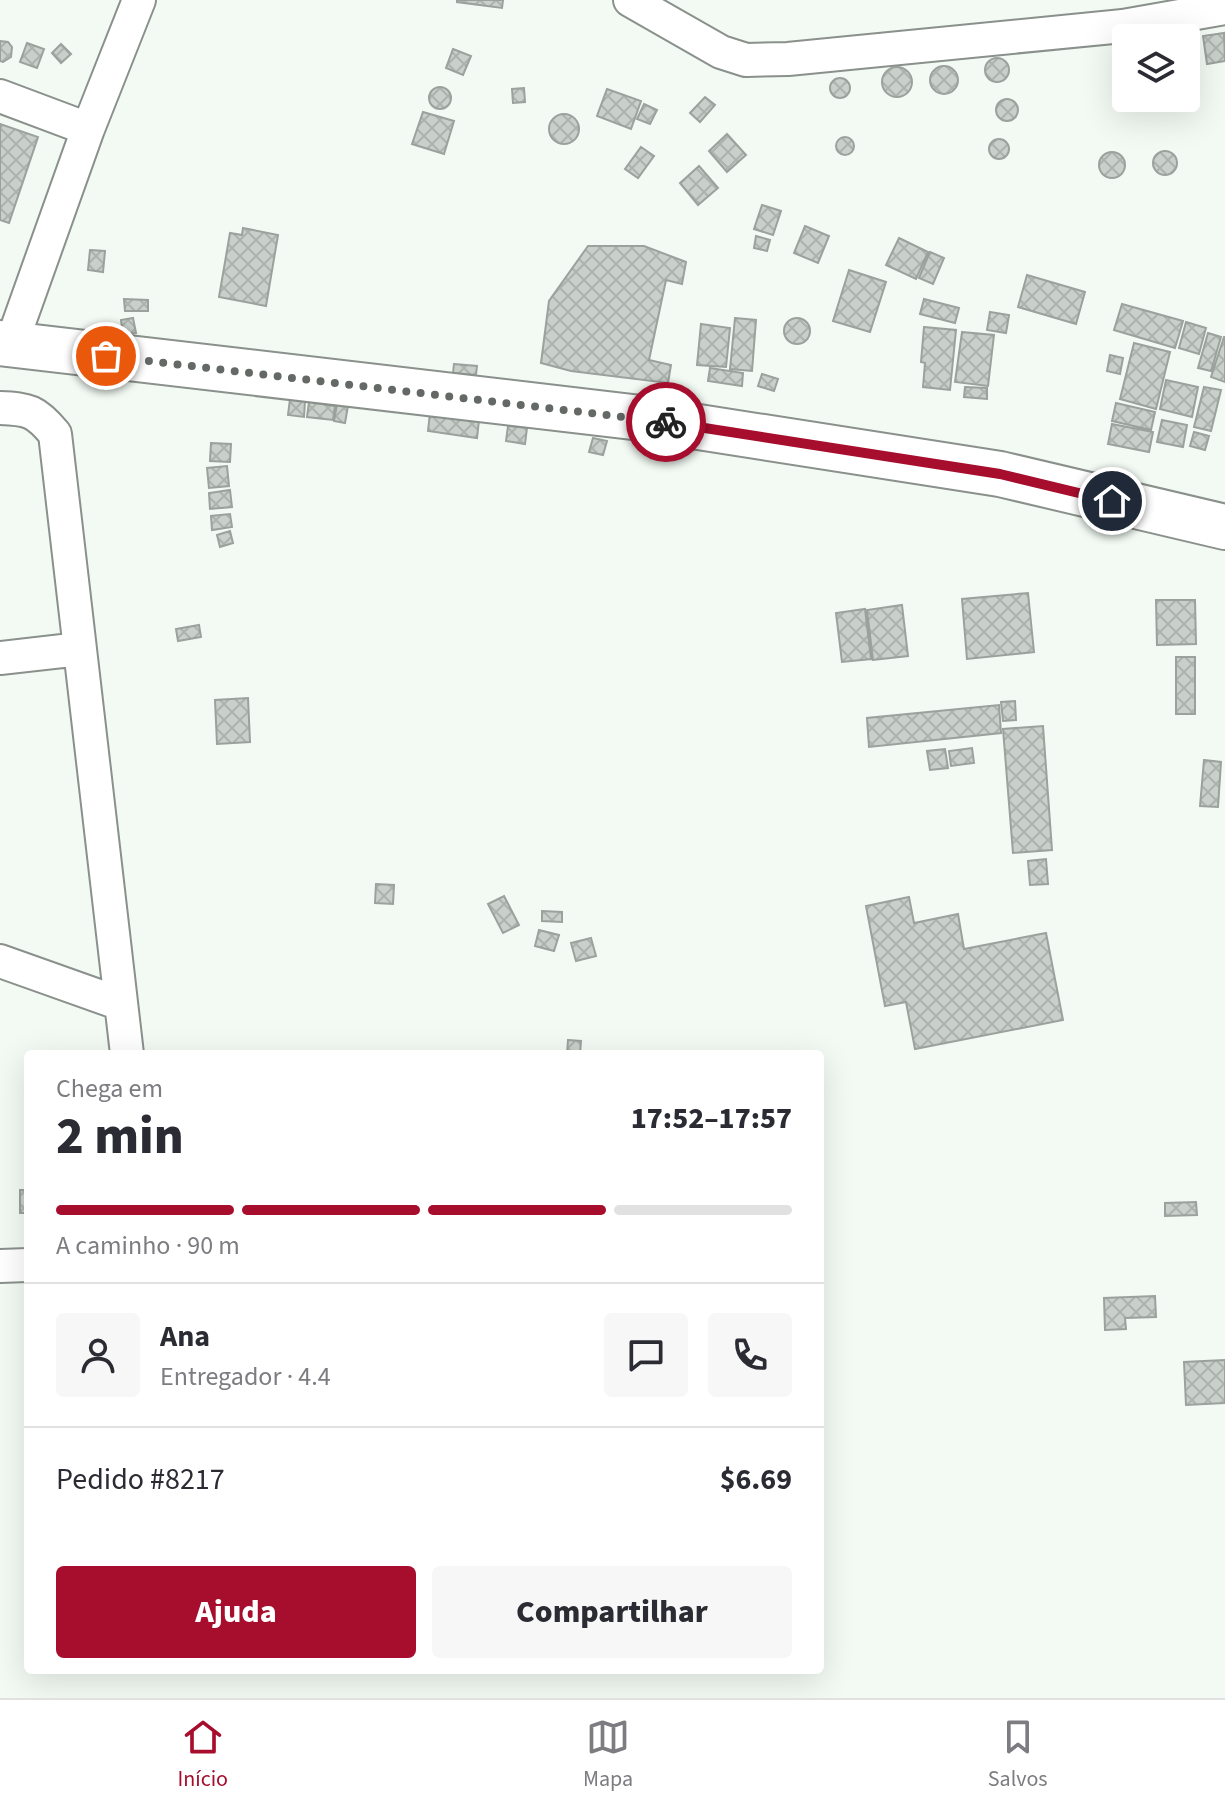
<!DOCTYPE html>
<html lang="pt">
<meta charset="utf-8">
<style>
body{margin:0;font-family:"Source Sans 3",sans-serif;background:#f7f7f7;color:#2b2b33;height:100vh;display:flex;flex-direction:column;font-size:30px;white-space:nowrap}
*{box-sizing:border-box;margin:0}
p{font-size:26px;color:#7c7c81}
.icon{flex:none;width:44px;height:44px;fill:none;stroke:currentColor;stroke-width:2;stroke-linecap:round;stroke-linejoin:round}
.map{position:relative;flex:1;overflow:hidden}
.drawer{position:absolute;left:24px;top:1050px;width:800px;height:624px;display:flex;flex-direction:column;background:#fff;border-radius:8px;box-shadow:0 8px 32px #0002}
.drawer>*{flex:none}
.controls{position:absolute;left:1112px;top:24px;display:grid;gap:16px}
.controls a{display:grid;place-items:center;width:88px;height:88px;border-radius:8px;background:#fff;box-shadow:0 8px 32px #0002;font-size:40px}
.pin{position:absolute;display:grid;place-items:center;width:68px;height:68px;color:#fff;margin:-34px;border:4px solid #fff;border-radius:50%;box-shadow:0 2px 8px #0007}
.courier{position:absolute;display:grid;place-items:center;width:80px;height:80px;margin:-40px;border:6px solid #a70e2d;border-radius:50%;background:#fff;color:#222;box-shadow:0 2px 10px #0007}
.overview em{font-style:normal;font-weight:800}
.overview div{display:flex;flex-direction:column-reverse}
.overview{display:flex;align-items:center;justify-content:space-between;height:136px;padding:0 32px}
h1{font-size:52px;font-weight:800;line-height:60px}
.bar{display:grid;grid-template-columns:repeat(4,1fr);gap:12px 8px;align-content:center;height:96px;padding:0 32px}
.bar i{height:10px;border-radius:6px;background:#e1e1e2}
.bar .on{background:#a70e2d}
.bar p{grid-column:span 4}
.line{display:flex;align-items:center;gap:20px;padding:0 32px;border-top:2px solid #e1e1e2}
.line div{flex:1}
.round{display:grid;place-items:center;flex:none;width:84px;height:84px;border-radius:8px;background:#f7f7f7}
.button{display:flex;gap:16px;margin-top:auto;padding:16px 32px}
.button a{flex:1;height:92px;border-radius:8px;background:#a70e2d;color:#fff;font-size:32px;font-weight:800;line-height:92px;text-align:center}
.button a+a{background:#f7f7f7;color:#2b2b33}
.dock{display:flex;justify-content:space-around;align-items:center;height:112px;border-top:2px solid #e1e1e2;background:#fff;font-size:22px;color:#7c7c81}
.dock a{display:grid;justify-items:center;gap:4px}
.dock .on{color:#a70e2d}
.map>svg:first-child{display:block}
.building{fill:url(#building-cross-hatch);stroke:#9ba19c;stroke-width:2}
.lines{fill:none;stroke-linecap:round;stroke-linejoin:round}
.minor-casing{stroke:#8a908b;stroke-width:36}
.secondary-casing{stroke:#8a908b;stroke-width:48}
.minor{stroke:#fff;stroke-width:32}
.secondary{stroke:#fff;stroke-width:44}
.done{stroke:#646965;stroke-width:8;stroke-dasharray:0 14.4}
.route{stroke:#a70e2d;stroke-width:10}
</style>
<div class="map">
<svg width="1225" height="1698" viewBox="0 0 1225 1698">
<defs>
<pattern id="building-cross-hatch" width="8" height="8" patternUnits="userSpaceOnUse" patternTransform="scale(2)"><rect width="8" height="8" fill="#c9d0ca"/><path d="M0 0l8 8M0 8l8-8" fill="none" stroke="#acb2ad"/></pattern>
</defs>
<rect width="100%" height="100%" fill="#f2faf3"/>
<!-- building -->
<path class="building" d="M 457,0 L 503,0 L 502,8 L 457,2 Z
M 1224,33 L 1225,61 L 1207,64 L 1203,36 Z
M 0,41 L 8,42 L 12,47 L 11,57 L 3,62 L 0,61 Z
M 27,43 L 44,49 L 37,68 L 20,62 Z
M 61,44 L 71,54 L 61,63 L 52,53 Z
M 453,49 L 471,56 L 463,75 L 446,68 Z
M985 70a12 12 0 1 1 24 0a12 12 0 1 1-24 0Z
M930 80a14 14 0 1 1 28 0a14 14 0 1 1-28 0Z
M882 82a15 15 0 1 1 30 0a15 15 0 1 1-30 0Z
M830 88a10 10 0 1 1 20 0a10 10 0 1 1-20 0Z
M429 98a11 11 0 1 1 22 0a11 11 0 1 1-22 0Z
M 524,88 L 525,102 L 513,103 L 512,89 Z
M 607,89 L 641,101 L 631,129 L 597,116 Z
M 705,97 L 715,105 L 700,122 L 690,113 Z
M996 110a11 11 0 1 1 22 0a11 11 0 1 1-22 0Z
M 644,104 L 657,110 L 650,124 L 637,119 Z
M 423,112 L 454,121 L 444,154 L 412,144 Z
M549 129a15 15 0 1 1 30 0a15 15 0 1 1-30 0Z
M 0,124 L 38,137 L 9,223 L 0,220 Z
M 727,134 L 746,155 L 727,172 L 709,151 Z
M836 146a9 9 0 1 1 18 0a9 9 0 1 1-18 0Z
M989 149a10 10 0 1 1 20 0a10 10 0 1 1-20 0Z
M 641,147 L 654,156 L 638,178 L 625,169 Z
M1153 163a12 12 0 1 1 24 0a12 12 0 1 1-24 0Z
M1099 165a13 13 0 1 1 26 0a13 13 0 1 1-26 0Z
M 699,166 L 718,188 L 698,205 L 680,183 Z
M 762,205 L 781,211 L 773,235 L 754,229 Z
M 805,226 L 829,236 L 818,263 L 794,253 Z
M 243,228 L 278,235 L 266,306 L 219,297 L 230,233 L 242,235 Z
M 756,236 L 770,240 L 767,251 L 754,248 Z
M 899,238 L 928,252 L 916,279 L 886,265 Z
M 588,246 L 644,246 L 686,262 L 682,284 L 666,280 L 649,360 L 671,365 L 668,383 L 571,371 L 541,363 L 549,301 Z
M 90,250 L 105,251 L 103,272 L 88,270 Z
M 930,252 L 944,258 L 933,284 L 919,278 Z
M 849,270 L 886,282 L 870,332 L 833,321 Z
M 1027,275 L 1085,292 L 1076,324 L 1018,307 Z
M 124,299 L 148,300 L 148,311 L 125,311 Z
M 924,299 L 959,308 L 955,323 L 920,314 Z
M 1122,304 L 1183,321 L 1175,348 L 1114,330 Z
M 990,312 L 1009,315 L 1006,333 L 987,330 Z
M784 331a13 13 0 1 1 26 0a13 13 0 1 1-26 0Z
M 133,318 L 136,333 L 123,335 L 121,320 Z
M 735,318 L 756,320 L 752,371 L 730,369 Z
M 1186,322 L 1206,328 L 1199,354 L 1179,348 Z
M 701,324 L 730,328 L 726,367 L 697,365 Z
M 924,327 L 956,330 L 950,390 L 923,387 L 925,363 L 921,362 Z
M 962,332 L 994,335 L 988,386 L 955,382 Z
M 1208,333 L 1221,337 L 1211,371 L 1198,368 Z
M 1224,337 L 1225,337 L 1225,382 L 1211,377 Z
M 1134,343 L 1170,352 L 1156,409 L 1120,399 Z
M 1110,355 L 1123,358 L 1120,374 L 1107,371 Z
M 454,364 L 477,366 L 476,375 L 453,373 Z
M 710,368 L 743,373 L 742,386 L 708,381 Z
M 762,374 L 778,379 L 774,391 L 758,386 Z
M 1166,380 L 1198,387 L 1192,417 L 1160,409 Z
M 965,387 L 987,388 L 987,399 L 964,397 Z
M 1204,387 L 1221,390 L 1211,431 L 1194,427 Z
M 290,399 L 305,401 L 304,417 L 288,415 Z
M 309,402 L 335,406 L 333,420 L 307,417 Z
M 1116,403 L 1155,412 L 1151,430 L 1112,421 Z
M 337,404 L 348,406 L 345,423 L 334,421 Z
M 430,413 L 479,420 L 477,438 L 428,431 Z
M 1162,420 L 1187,425 L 1183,447 L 1157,442 Z
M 1112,424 L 1153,432 L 1149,452 L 1108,444 Z
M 508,426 L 527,428 L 525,444 L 506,441 Z
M 1194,432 L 1209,436 L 1205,450 L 1190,446 Z
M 593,438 L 607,441 L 603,455 L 589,452 Z
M 211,443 L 231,444 L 230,462 L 210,461 Z
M 227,466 L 229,486 L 209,488 L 207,468 Z
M 230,490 L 232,507 L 210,509 L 209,493 Z
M 230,514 L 232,527 L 212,530 L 211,516 Z
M 230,531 L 233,543 L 220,547 L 217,535 Z
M 1028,593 L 1034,652 L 967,659 L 962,599 Z
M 1156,600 L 1195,600 L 1196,644 L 1157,645 Z
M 902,605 L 908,656 L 873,660 L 867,610 Z
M 865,609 L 871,659 L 842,662 L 836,613 Z
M 199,625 L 201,637 L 178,641 L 176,629 Z
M 1176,657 L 1195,657 L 1195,714 L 1176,714 Z
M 248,698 L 250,742 L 217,744 L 215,700 Z
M 1015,701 L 1016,720 L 1003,721 L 1001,702 Z
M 999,705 L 1001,733 L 869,747 L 867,718 Z
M 1043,726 L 1052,850 L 1013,853 L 1003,729 Z
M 972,748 L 974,763 L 951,766 L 949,751 Z
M 945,749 L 948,768 L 930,770 L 927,751 Z
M 1204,760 L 1221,762 L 1218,807 L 1200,806 Z
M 1046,859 L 1048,884 L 1030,885 L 1028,861 Z
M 376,884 L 394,885 L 393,904 L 375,903 Z
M 504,896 L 519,925 L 503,933 L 488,904 Z
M 909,897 L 914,923 L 958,914 L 964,949 L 1046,933 L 1063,1020 L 915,1049 L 906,1002 L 885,1006 L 866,906 Z
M 542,911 L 562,912 L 562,922 L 542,921 Z
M 539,930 L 559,935 L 554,951 L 535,946 Z
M 591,938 L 596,956 L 576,961 L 571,943 Z
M 568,1040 L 581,1041 L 580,1054 L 567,1054 Z
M 20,1190 L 28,1190 L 28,1213 L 20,1213 Z
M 1196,1202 L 1197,1215 L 1165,1216 L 1165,1203 Z
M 1155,1296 L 1156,1317 L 1125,1318 L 1126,1329 L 1105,1330 L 1104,1298 Z
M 1225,1360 L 1225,1403 L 1186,1405 L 1184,1362 Z"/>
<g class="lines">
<!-- minor casing -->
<g class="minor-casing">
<path id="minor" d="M 630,0 L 721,52 L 746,60 L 788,59 L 1123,26 L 1225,8
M 0,96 L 88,129
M 11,345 L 88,129 L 139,0
M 0,408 C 29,409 36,411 55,434 L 127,1054
M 0,658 L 80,649
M 0,961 L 121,1004
M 0,1266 L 28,1265"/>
</g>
<!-- secondary casing -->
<g class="secondary-casing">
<path id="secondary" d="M 0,343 L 641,418 L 1000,474 L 1225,527"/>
</g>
<!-- minor -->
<use href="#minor" class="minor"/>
<!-- secondary -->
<use href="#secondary" class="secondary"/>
</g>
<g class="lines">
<!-- done -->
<path class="done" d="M 106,356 L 666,422"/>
<!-- route -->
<path class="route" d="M 666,422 L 1000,474 L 1112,501"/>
</g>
</svg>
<div class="controls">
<a><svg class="icon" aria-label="layers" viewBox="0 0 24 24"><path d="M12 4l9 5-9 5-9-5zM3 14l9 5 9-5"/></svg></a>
</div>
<div class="pin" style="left:106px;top:356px;background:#ea580c"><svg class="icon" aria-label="bag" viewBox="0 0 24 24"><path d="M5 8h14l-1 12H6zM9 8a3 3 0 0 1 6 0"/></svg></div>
<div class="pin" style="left:1112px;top:501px;background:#1f2937"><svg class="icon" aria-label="home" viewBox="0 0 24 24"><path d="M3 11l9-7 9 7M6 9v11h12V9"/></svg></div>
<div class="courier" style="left:666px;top:422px"><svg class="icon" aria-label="bike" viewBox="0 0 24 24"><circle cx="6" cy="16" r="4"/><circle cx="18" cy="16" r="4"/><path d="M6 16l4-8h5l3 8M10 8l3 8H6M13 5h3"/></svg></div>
<section class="drawer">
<div class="overview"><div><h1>2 min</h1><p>Chega em</p></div><em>17:52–17:57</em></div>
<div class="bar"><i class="on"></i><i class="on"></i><i class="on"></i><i></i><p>A caminho · 90 m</p></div>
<div class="line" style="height:144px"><a class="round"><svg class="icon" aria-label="person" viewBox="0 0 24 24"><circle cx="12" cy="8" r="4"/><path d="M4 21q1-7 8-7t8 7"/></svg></a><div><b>Ana</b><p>Entregador · 4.4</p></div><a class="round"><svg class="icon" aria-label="chat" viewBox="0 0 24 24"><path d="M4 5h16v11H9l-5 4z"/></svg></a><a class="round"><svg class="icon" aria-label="phone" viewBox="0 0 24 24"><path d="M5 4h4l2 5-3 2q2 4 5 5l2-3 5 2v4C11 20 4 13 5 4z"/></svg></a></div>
<div class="line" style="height:104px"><div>Pedido #8217</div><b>$6.69</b></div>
<div class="button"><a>Ajuda</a><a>Compartilhar</a></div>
</section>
</div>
<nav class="dock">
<a class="on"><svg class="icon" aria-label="home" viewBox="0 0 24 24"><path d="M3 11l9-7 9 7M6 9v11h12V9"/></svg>Início</a>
<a><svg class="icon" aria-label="map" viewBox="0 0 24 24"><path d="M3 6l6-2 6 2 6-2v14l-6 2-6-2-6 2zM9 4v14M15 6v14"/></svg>Mapa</a>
<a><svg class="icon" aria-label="saved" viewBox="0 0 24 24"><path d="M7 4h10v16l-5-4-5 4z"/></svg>Salvos</a>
</nav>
